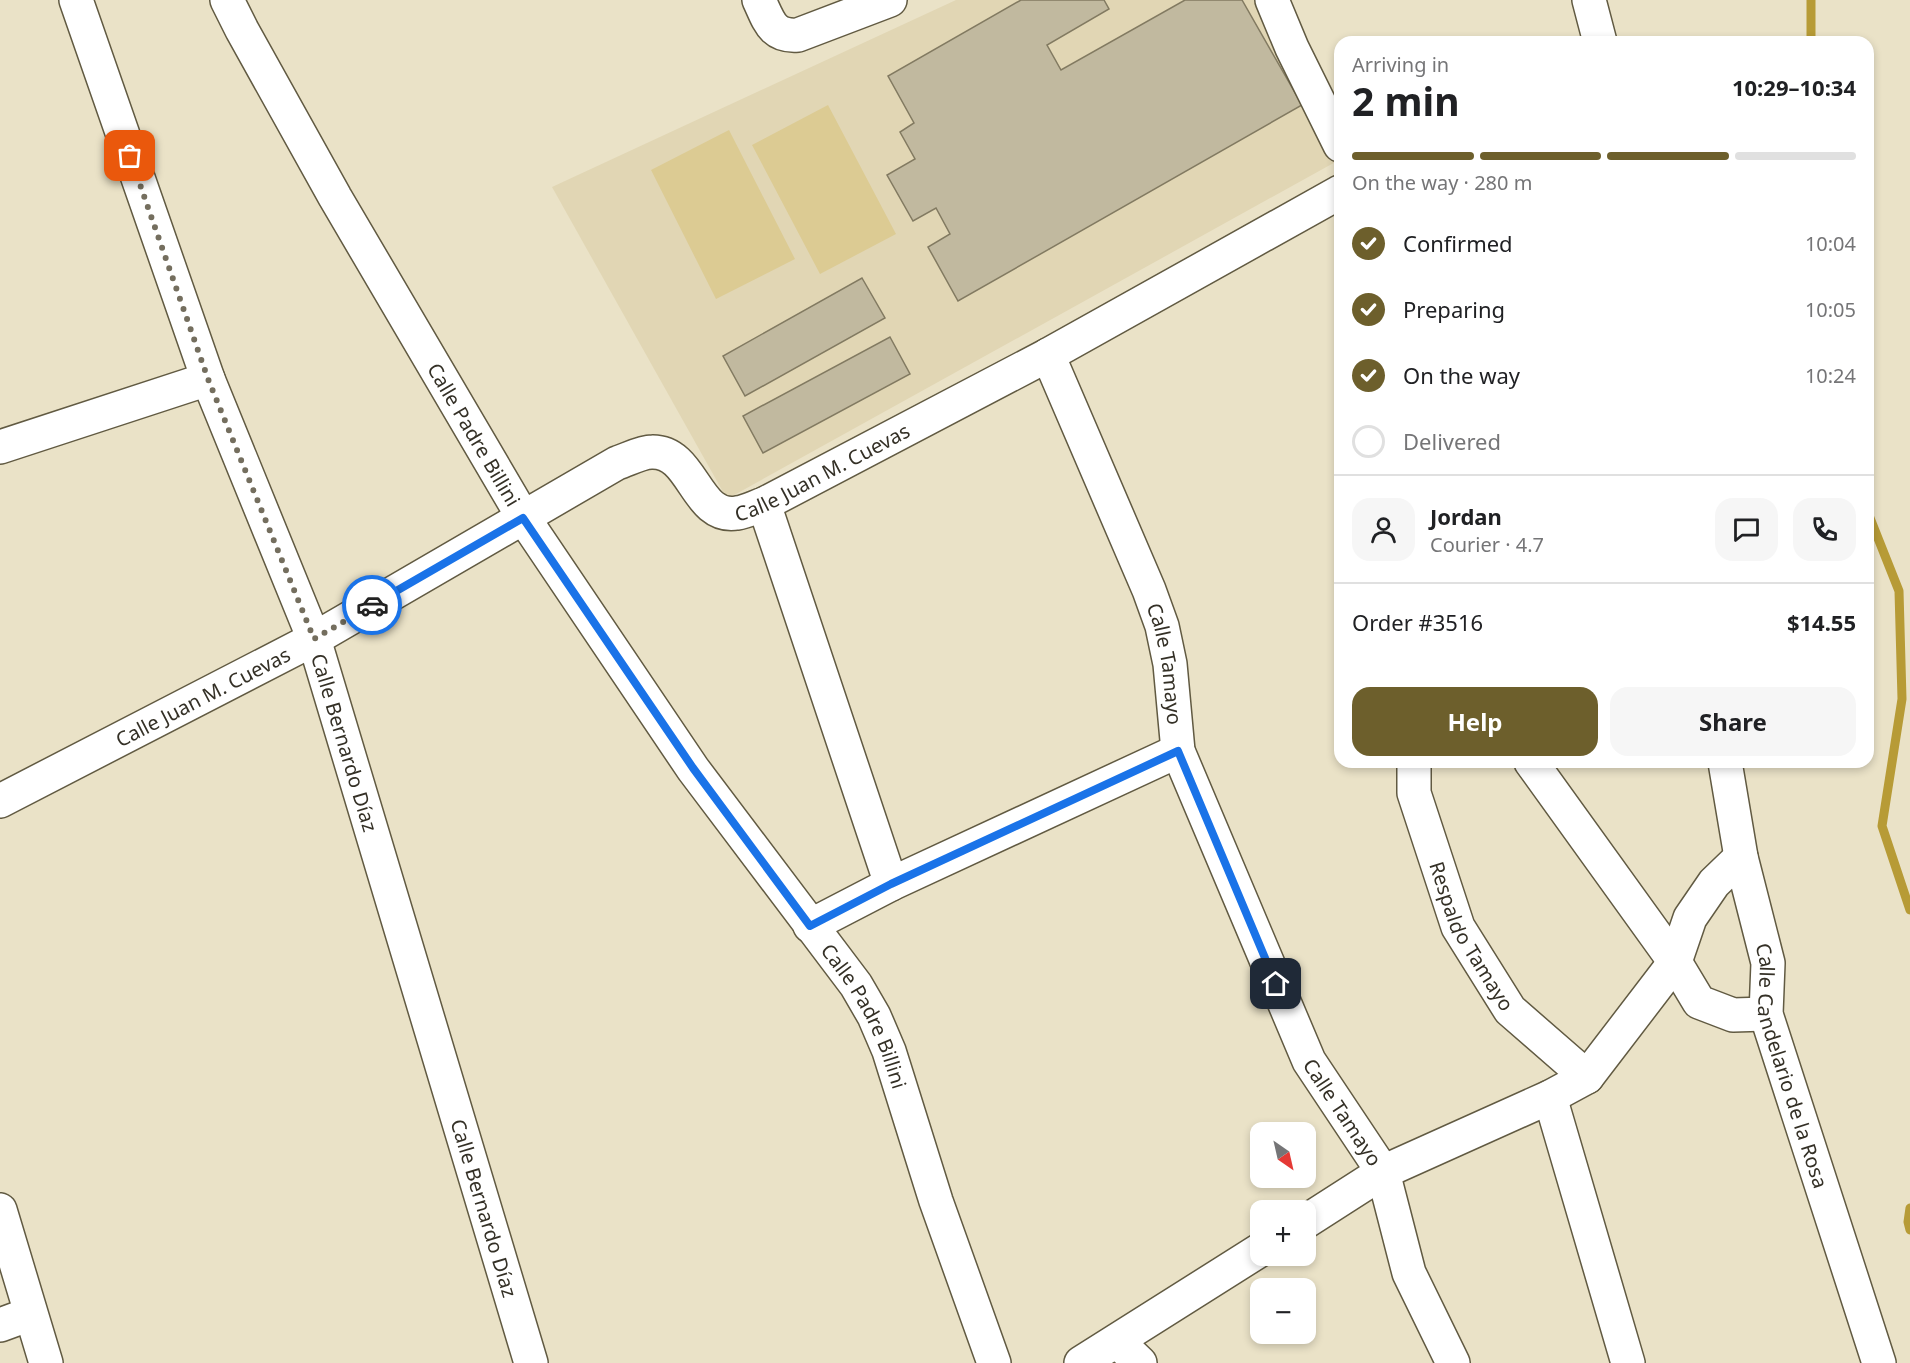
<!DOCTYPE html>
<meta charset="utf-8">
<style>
body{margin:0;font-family:"Noto Sans",sans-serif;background:#f6f6f6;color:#202124;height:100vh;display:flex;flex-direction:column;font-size:22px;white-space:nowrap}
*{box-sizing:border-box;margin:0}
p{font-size:20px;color:#757577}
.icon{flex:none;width:33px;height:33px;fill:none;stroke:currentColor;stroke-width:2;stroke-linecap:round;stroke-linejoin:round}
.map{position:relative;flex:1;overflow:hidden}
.drawer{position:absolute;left:1334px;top:36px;width:540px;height:732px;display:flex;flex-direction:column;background:#fff;border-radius:18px;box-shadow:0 3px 9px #0003}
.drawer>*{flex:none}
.needle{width:39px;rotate:146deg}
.controls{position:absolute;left:1250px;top:1122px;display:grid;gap:12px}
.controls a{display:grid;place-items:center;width:66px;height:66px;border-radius:12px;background:#fff;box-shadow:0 3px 9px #0003;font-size:30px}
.pin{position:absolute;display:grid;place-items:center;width:51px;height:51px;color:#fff;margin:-26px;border-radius:12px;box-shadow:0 3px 9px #0006}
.courier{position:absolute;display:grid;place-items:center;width:60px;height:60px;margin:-30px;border:4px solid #1a73e8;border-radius:50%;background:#fff;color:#222;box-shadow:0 2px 8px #0007}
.overview em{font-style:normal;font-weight:700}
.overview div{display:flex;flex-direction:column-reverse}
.overview{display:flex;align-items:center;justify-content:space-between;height:102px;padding:0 18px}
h1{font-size:39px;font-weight:700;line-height:45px}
.bar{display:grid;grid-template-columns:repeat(4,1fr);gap:9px 6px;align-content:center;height:72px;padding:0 18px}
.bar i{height:8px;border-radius:4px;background:#e0e0e0}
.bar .on{background:#6d5f2c}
.bar p{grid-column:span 4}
.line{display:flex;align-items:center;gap:15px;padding:0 18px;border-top:2px solid #e0e0e0}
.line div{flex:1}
.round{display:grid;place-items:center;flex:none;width:63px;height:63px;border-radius:18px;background:#f6f6f6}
ol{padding:0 18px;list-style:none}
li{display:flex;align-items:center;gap:18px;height:66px}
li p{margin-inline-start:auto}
li .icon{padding:6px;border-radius:50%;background:#6d5f2c;color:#fff;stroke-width:4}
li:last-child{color:#757577}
li i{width:33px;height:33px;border:3px solid #e0e0e0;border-radius:50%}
.cta{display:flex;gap:12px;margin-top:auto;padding:12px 18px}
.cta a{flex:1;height:69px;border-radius:18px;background:#6d5f2c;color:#fff;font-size:24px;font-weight:700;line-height:69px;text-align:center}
.cta a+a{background:#f6f6f6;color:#202124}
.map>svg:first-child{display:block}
.built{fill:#e1d6b4}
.green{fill:#dccb93}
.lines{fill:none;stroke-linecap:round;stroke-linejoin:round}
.stream{stroke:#b79b36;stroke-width:9}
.building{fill:#c1b99f;stroke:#827a61;stroke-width:1.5}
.minor-casing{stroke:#615a42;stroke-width:36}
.minor{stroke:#fff;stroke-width:33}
.done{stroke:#746e5e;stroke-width:6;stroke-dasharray:0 10.8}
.route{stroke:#1a73e8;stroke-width:8}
.labels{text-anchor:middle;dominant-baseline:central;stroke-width:5;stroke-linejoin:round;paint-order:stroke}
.street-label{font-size:20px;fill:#343026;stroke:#fff}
</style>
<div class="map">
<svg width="1910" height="1363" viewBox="0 0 1910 1363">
<rect width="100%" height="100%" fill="#eae2c7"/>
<!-- built -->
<path class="built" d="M 956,0 L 1276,0 L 1339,160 L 727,499 L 552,187 Z"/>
<!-- green -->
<path class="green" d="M 828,105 L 896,234 L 820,274 L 752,145 Z
M 729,130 L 795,259 L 716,299 L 651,170 Z"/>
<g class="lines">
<!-- stream -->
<path class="stream" d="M 1811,42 L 1811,0
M 1868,513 L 1899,591 L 1902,699 L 1882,826 L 1910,910
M 1910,1208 L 1908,1222 L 1910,1230"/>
</g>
<!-- building -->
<path class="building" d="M 1021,0 L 1104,0 L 1109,9 L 1047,45 L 1061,70 L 1185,0 L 1242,0 L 1302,105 L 958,301 L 928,247 L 950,234 L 936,208 L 913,221 L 887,175 L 915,159 L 900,132 L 914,123 L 888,76 Z
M 862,278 L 885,318 L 745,396 L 723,356 Z
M 890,337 L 910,374 L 763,453 L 743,416 Z"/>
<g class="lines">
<!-- minor casing -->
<g class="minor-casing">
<g id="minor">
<path id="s1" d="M 76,0 L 208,379 L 314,639 L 531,1363"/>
<path id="s2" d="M 227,0 L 242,30 L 335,197 L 523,517 L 693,769 L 856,985 L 874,1016 L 889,1051 L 936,1201 L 994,1363"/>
<path d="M 759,0 C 769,21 772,37 798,35 L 890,0"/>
<path d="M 1272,0 L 1292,48 L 1340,145"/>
<path d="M 1589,0 L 1600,42"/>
<path id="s3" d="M 1048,355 L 1149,590 L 1162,626 L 1170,664 L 1178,751 L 1309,1061 L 1383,1172 L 1409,1273 L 1453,1363"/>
<path d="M 0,447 L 208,379"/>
<path d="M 764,504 L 891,884"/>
<path id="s4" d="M 1414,762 L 1414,793 L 1458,927 L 1510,1010 L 1587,1077"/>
<path d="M 1531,762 L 1675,962 L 1699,1002 L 1733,1015 L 1766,1014"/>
<path id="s5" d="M 1725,762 L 1741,857 L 1768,963 L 1766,1014 L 1879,1363"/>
<path id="s6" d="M 0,801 L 314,639 L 617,463 C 627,460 641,452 652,452 C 694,451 695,520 737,513 C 746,512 755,507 764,504 L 1048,355 L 1340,192"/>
<path d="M 810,926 L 891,884 L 1178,751"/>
<path d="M 1550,1097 L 1628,1363"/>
<path d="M 0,1210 L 46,1363"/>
<path d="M 1305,1222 L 1383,1172 L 1550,1097 L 1587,1077 L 1675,962 L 1690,918 L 1714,883 L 1741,857"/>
<path d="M 0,1325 L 30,1314"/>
<path d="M 1117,1341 L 1140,1363"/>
<path d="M 1081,1363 L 1260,1250"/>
</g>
</g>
<!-- minor -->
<use href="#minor" class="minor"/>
</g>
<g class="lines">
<!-- done -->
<path class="done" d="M 130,156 L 208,379 L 314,639 L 372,605"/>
<!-- route -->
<path class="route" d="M 372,605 L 523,518 L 693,768 L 810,926 L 891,884 L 1178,751 L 1276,984"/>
</g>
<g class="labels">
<!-- street labels -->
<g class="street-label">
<text stroke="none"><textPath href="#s2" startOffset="500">Calle Padre Billini</textPath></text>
<text stroke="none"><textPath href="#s6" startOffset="946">Calle Juan M. Cuevas</textPath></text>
<text stroke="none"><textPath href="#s3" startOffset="332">Calle Tamayo</textPath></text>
<text stroke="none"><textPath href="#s6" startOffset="228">Calle Juan M. Cuevas</textPath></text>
<text stroke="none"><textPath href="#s1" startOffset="790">Calle Bernardo Díaz</textPath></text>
<text stroke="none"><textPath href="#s4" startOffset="186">Respaldo Tamayo</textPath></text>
<text stroke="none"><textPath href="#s2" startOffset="1202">Calle Padre Billini</textPath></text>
<text stroke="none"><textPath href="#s5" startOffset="312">Calle Candelario de la Rosa</textPath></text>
<text stroke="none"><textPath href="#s3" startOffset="818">Calle Tamayo</textPath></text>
<text stroke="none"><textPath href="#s1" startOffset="1276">Calle Bernardo Díaz</textPath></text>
</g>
</g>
</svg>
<div class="controls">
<a><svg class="needle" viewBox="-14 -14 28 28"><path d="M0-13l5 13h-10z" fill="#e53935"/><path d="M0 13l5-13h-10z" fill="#757577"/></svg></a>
<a>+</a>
<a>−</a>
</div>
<div class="pin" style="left:130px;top:156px;background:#ea580c"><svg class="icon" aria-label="bag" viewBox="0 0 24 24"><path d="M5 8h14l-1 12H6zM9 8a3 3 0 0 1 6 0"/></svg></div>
<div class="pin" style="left:1276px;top:984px;background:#1f2937"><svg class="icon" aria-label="home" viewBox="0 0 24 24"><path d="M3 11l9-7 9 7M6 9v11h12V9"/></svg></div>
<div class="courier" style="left:372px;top:605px"><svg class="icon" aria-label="car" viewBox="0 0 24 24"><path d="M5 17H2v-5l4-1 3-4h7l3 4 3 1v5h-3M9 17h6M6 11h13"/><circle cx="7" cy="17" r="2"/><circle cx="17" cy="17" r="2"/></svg></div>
<section class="drawer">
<div class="overview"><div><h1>2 min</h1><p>Arriving in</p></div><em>10:29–10:34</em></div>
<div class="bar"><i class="on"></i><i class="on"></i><i class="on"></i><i></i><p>On the way · 280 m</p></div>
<ol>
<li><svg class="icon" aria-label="check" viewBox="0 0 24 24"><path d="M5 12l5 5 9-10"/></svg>Confirmed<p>10:04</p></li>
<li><svg class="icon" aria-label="check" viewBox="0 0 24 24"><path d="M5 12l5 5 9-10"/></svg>Preparing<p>10:05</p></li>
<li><svg class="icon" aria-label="check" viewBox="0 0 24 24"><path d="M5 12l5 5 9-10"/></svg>On the way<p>10:24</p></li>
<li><i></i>Delivered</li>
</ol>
<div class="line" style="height:108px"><a class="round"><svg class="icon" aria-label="person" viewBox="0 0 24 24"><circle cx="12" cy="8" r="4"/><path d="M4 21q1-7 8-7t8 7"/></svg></a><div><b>Jordan</b><p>Courier · 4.7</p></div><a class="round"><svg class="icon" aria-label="chat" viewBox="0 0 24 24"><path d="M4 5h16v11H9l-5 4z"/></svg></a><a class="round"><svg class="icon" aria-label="phone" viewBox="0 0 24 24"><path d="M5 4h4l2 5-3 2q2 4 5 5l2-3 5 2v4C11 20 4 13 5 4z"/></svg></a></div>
<div class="line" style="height:78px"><div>Order #3516</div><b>$14.55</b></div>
<div class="cta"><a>Help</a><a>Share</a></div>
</section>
</div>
